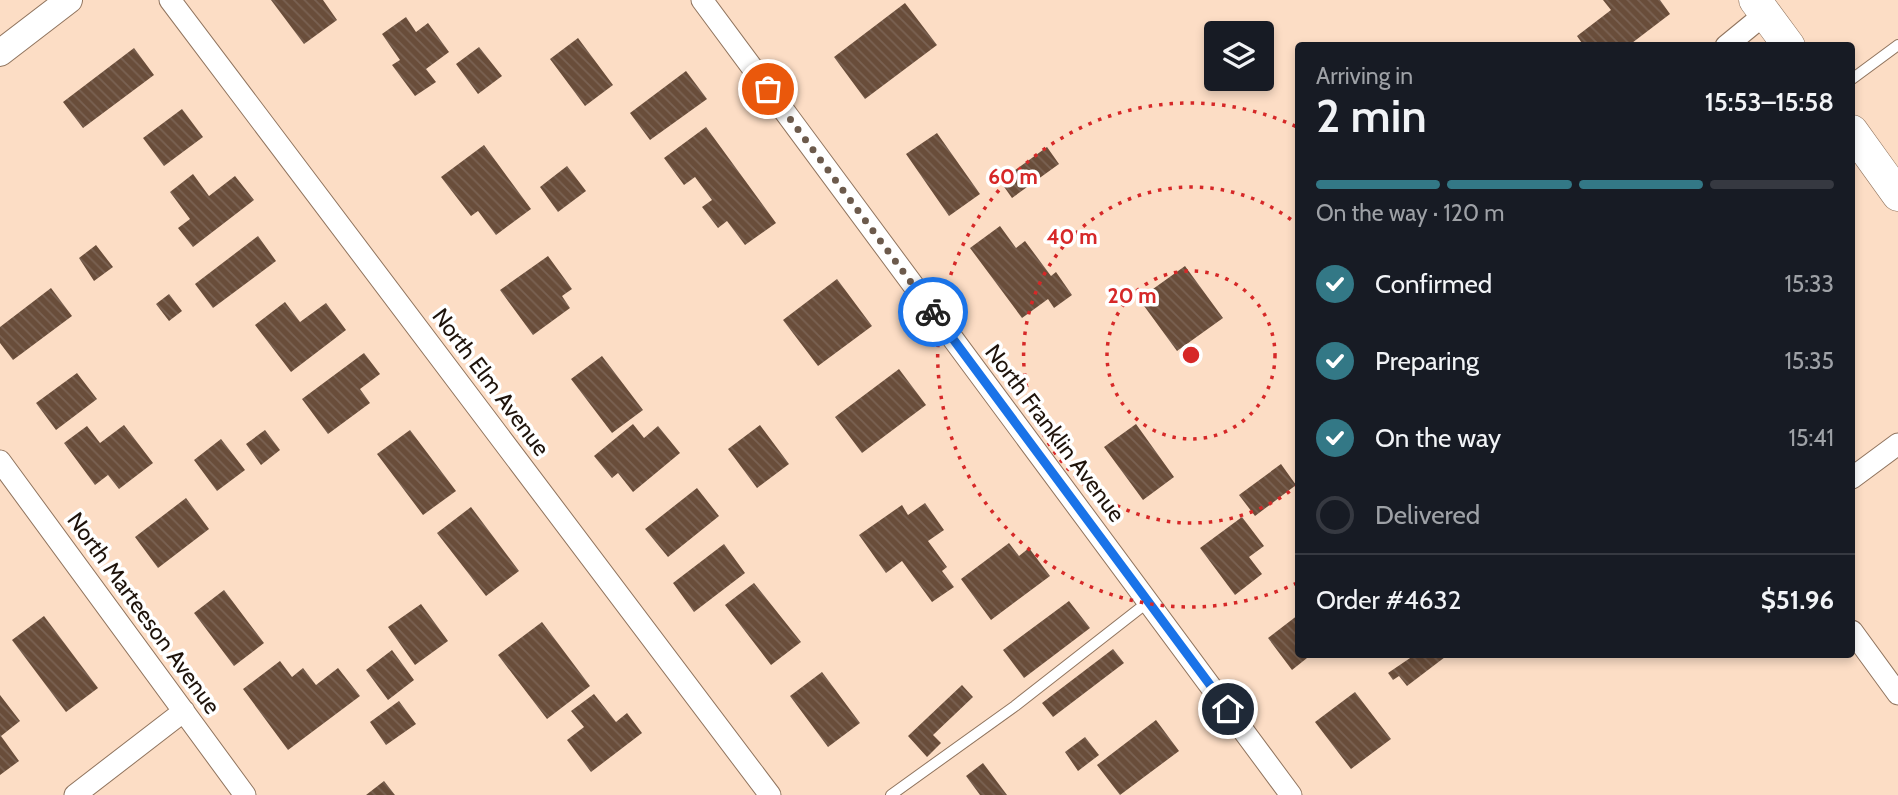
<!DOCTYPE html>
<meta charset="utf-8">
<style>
body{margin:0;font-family:Cabin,sans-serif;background:#242831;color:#f1f3f6;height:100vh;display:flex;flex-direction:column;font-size:26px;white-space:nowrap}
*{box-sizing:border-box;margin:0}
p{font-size:23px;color:#9ea1a6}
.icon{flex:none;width:38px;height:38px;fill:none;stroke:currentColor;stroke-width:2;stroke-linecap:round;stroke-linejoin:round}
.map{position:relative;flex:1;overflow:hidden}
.side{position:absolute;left:1295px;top:42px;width:560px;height:616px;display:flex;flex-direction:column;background:#171b24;border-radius:7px;box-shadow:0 4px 10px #0003}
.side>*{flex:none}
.tools{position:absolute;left:1204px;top:21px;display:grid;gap:14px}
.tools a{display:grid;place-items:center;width:70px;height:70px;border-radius:7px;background:#171b24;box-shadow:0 4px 10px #0003;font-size:35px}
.pin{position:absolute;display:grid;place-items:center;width:60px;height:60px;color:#fff;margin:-30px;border:4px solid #fff;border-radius:50%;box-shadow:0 2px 7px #0007}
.courier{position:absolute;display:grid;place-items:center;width:70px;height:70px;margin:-35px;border:5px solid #1a73e8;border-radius:50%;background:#fff;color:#222;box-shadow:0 2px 9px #0007}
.head em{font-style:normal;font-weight:600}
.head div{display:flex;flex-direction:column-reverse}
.head{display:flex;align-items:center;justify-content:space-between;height:119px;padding:0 21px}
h1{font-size:46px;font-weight:600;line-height:52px}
.bar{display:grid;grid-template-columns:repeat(4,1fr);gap:10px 7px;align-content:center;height:84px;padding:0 21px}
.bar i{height:9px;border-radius:5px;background:#363941}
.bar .active{background:#337886}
.bar p{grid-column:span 4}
.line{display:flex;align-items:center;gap:18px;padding:0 21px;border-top:2px solid #363941}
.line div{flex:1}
ol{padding:0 21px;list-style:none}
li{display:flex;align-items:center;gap:21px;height:77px}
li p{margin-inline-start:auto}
li .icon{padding:7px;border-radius:50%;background:#337886;color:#fff;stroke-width:4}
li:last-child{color:#9ea1a6}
li i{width:38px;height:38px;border:4px solid #363941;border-radius:50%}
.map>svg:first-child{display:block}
.building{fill:url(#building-back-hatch)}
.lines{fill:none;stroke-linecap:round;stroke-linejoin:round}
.service-casing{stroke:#90745e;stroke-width:12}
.minor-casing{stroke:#90745e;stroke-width:23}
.tertiary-casing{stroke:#90745e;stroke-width:28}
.secondary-casing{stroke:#90745e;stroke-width:33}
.service{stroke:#fff;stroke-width:10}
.minor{stroke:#fff;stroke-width:21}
.tertiary{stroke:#fff;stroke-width:26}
.secondary{stroke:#fff;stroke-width:32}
.done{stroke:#6c5a4c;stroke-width:7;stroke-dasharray:0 12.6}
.route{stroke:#1a73e8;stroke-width:9}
.ring{fill:none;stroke:#d62828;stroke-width:3.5;stroke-dasharray:3.5 7}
.labels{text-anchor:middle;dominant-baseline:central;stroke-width:7;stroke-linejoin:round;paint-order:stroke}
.street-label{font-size:23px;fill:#1e130b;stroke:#fff}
.centre{fill:#d62828;stroke:#fff;stroke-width:3.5}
.ring-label{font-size:21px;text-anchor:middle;font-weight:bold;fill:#d62828;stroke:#fff;stroke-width:7;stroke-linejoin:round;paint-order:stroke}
</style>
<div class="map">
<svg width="1898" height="795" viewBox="0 0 1898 795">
<defs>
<pattern id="building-back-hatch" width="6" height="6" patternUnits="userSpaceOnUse" patternTransform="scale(1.75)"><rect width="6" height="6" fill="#694d3a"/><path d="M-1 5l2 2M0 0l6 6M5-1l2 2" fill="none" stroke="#7a6253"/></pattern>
</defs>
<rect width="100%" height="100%" fill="#fcddc5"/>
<!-- building -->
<path class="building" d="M 271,0 L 323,0 L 337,20 L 304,44 Z
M 1603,0 L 1660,0 L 1670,14 L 1628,46 L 1584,46 L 1577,36 L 1611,10 Z
M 905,3 L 937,45 L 865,99 L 834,57 Z
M 406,17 L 416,32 L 428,23 L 449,52 L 426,69 L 436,82 L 415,96 L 392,65 L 400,60 L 382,34 Z
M 578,38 L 613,85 L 585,106 L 550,59 Z
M 479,47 L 502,76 L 478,94 L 456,64 Z
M 134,48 L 154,75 L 83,128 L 63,102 Z
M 686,71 L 707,99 L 650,140 L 630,113 Z
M 182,109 L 203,137 L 164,166 L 143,138 Z
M 706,127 L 776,223 L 745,245 L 727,221 L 718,228 L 702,207 L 712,200 L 695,177 L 684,185 L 664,158 Z
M 937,133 L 980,194 L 949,216 L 906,154 Z
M 484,145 L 531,209 L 496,235 L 478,211 L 471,216 L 441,177 Z
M 1047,147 L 1059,164 L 1012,198 L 1000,181 Z
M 567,166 L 586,191 L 558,212 L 540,187 Z
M 193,174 L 209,196 L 235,176 L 254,200 L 193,247 L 178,228 L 190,219 L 170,192 Z
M 1000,226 L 1016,248 L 1025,241 L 1051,276 L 1056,272 L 1072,295 L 1054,308 L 1048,299 L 1022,318 L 970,248 Z
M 258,236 L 276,261 L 213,308 L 195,284 Z
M 96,245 L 113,267 L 94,281 L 79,258 Z
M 548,256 L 572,289 L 562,296 L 570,308 L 533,335 L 500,290 Z
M 1185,266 L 1223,318 L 1177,351 L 1139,299 Z
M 837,279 L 872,326 L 818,366 L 783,320 Z
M 51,288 L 72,316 L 13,360 L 0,343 L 0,327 Z
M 169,294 L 182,311 L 169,321 L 156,304 Z
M 285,302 L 300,322 L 326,303 L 346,330 L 291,372 L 255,325 Z
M 364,353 L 380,374 L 360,389 L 370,403 L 328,434 L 302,399 Z
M 602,356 L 643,410 L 612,433 L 571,379 Z
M 899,369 L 926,405 L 862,453 L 835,417 Z
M 77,373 L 97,399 L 56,430 L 36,403 Z
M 633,424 L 644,438 L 658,426 L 680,453 L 633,492 L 618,473 L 612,478 L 594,456 Z
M 1136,424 L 1174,477 L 1143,500 L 1104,447 Z
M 124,425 L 153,463 L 119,489 L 108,475 L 95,485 L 64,443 L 87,426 L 100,443 Z
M 760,425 L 789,464 L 757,488 L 728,449 Z
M 265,430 L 280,450 L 261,465 L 246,444 Z
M 410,430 L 456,491 L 423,515 L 377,454 Z
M 221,439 L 245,470 L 217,491 L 194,460 Z
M 1281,464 L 1296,485 L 1255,516 L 1239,495 Z
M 697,488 L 719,516 L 668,557 L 645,529 Z
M 186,498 L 209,529 L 158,568 L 135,537 Z
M 925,503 L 944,530 L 928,541 L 947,567 L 942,571 L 954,587 L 932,602 L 902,561 L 886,573 L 859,535 L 902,505 L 908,515 Z
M 471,507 L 519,571 L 486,596 L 437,533 Z
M 1242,517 L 1264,546 L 1249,557 L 1262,574 L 1235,595 L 1200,548 Z
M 1009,543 L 1019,556 L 1029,548 L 1050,576 L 991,620 L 961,579 Z
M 724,544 L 745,573 L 694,612 L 673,583 Z
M 754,583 L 801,642 L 771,665 L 725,605 Z
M 224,590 L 264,643 L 234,666 L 194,613 Z
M 1069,601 L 1090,628 L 1024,678 L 1003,650 Z
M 421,604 L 448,641 L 415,665 L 388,627 Z
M 1298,615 L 1298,654 L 1312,654 L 1292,670 L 1268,638 Z
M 44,616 L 98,688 L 66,712 L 12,640 Z
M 542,622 L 590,686 L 547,719 L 498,655 Z
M 1113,649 L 1124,663 L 1053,717 L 1042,703 Z
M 392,650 L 414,680 L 388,700 L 366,670 Z
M 1416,654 L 1449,654 L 1407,686 L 1399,676 L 1393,680 L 1388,673 Z
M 280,661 L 292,677 L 303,668 L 316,685 L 338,668 L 360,696 L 288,750 L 243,689 Z
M 822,672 L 860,723 L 828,747 L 790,696 Z
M 962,685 L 973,697 L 933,735 L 941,743 L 927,757 L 908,736 Z
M 1355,692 L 1391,739 L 1351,769 L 1315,722 Z
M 594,694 L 616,722 L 627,713 L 642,733 L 591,772 L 567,740 L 584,727 L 571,711 Z
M 0,695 L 20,721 L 1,736 L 19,761 L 0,775 Z
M 399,701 L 416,724 L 386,745 L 370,722 Z
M 1156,720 L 1179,751 L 1120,795 L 1097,765 Z
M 1085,737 L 1099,755 L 1078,771 L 1065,752 Z
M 983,763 L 1007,795 L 980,795 L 966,776 Z
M 384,781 L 395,795 L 366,795 Z"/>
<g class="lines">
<!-- service casing -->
<g class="service-casing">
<path id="service" d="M 1852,79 L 1898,45
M 891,795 L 1015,706 L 1148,602"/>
</g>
<!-- minor casing -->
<g class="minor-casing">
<path id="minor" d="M 170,0 L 770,795
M 702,0 L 1291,795
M 1726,46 L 1765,14
M 0,461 L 245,795
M 1852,478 L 1898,444
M 1852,631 L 1898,694
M 75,795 L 184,711"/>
</g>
<!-- tertiary casing -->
<g class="tertiary-casing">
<path id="tertiary" d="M 0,53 L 69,0"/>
</g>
<!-- secondary casing -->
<g class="secondary-casing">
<path id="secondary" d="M 1755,0 L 1789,46
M 1852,131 L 1898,195"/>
</g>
<!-- service -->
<use href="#service" class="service"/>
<!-- minor -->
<use href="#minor" class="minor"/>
<!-- tertiary -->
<use href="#tertiary" class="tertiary"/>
<!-- secondary -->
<use href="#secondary" class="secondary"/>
</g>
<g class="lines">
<!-- done -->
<path class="done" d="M 768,89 L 933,312"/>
<!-- route -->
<path class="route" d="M 933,312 L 1228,709"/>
</g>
<!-- distance rings -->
<g class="ring">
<circle cx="1191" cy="355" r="84"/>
<path d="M1298 485A168 168 0 1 1 1298 225"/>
<path d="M1297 583A252 252 0 1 1 1297 127"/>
</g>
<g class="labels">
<!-- street labels -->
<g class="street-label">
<text transform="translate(491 382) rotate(53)">North Elm Avenue</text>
<text transform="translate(1055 433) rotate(53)">North Franklin Avenue</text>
<text transform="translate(144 613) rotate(54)">North Marteeson Avenue</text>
</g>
</g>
<circle cx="1191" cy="355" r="10" class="centre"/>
<g class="ring-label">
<text x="1013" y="184">60 m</text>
<text x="1072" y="244">40 m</text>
<text x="1132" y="303">20 m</text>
</g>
</svg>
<div class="tools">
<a><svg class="icon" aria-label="layers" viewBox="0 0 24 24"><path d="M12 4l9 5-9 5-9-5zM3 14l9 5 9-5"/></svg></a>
</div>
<div class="pin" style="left:768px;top:89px;background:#ea580c"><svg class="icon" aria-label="bag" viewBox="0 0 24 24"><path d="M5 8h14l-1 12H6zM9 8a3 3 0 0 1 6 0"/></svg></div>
<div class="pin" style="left:1228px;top:709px;background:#1f2937"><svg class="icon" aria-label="home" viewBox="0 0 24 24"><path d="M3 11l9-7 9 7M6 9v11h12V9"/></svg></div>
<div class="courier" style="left:933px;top:312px"><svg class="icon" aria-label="bike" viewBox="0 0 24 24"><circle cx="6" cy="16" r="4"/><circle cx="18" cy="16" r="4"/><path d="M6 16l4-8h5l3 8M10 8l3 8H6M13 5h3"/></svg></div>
<section class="side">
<div class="head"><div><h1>2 min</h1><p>Arriving in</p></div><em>15:53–15:58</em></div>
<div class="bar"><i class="active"></i><i class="active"></i><i class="active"></i><i></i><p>On the way · 120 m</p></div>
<ol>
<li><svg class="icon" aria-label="check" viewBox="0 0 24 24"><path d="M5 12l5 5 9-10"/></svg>Confirmed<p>15:33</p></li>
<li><svg class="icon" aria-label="check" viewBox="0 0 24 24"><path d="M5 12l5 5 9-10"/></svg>Preparing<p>15:35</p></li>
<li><svg class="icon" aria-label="check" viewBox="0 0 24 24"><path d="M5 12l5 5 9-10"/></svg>On the way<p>15:41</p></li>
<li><i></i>Delivered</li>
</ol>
<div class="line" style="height:91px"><div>Order #4632</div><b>$51.96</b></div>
</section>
</div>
